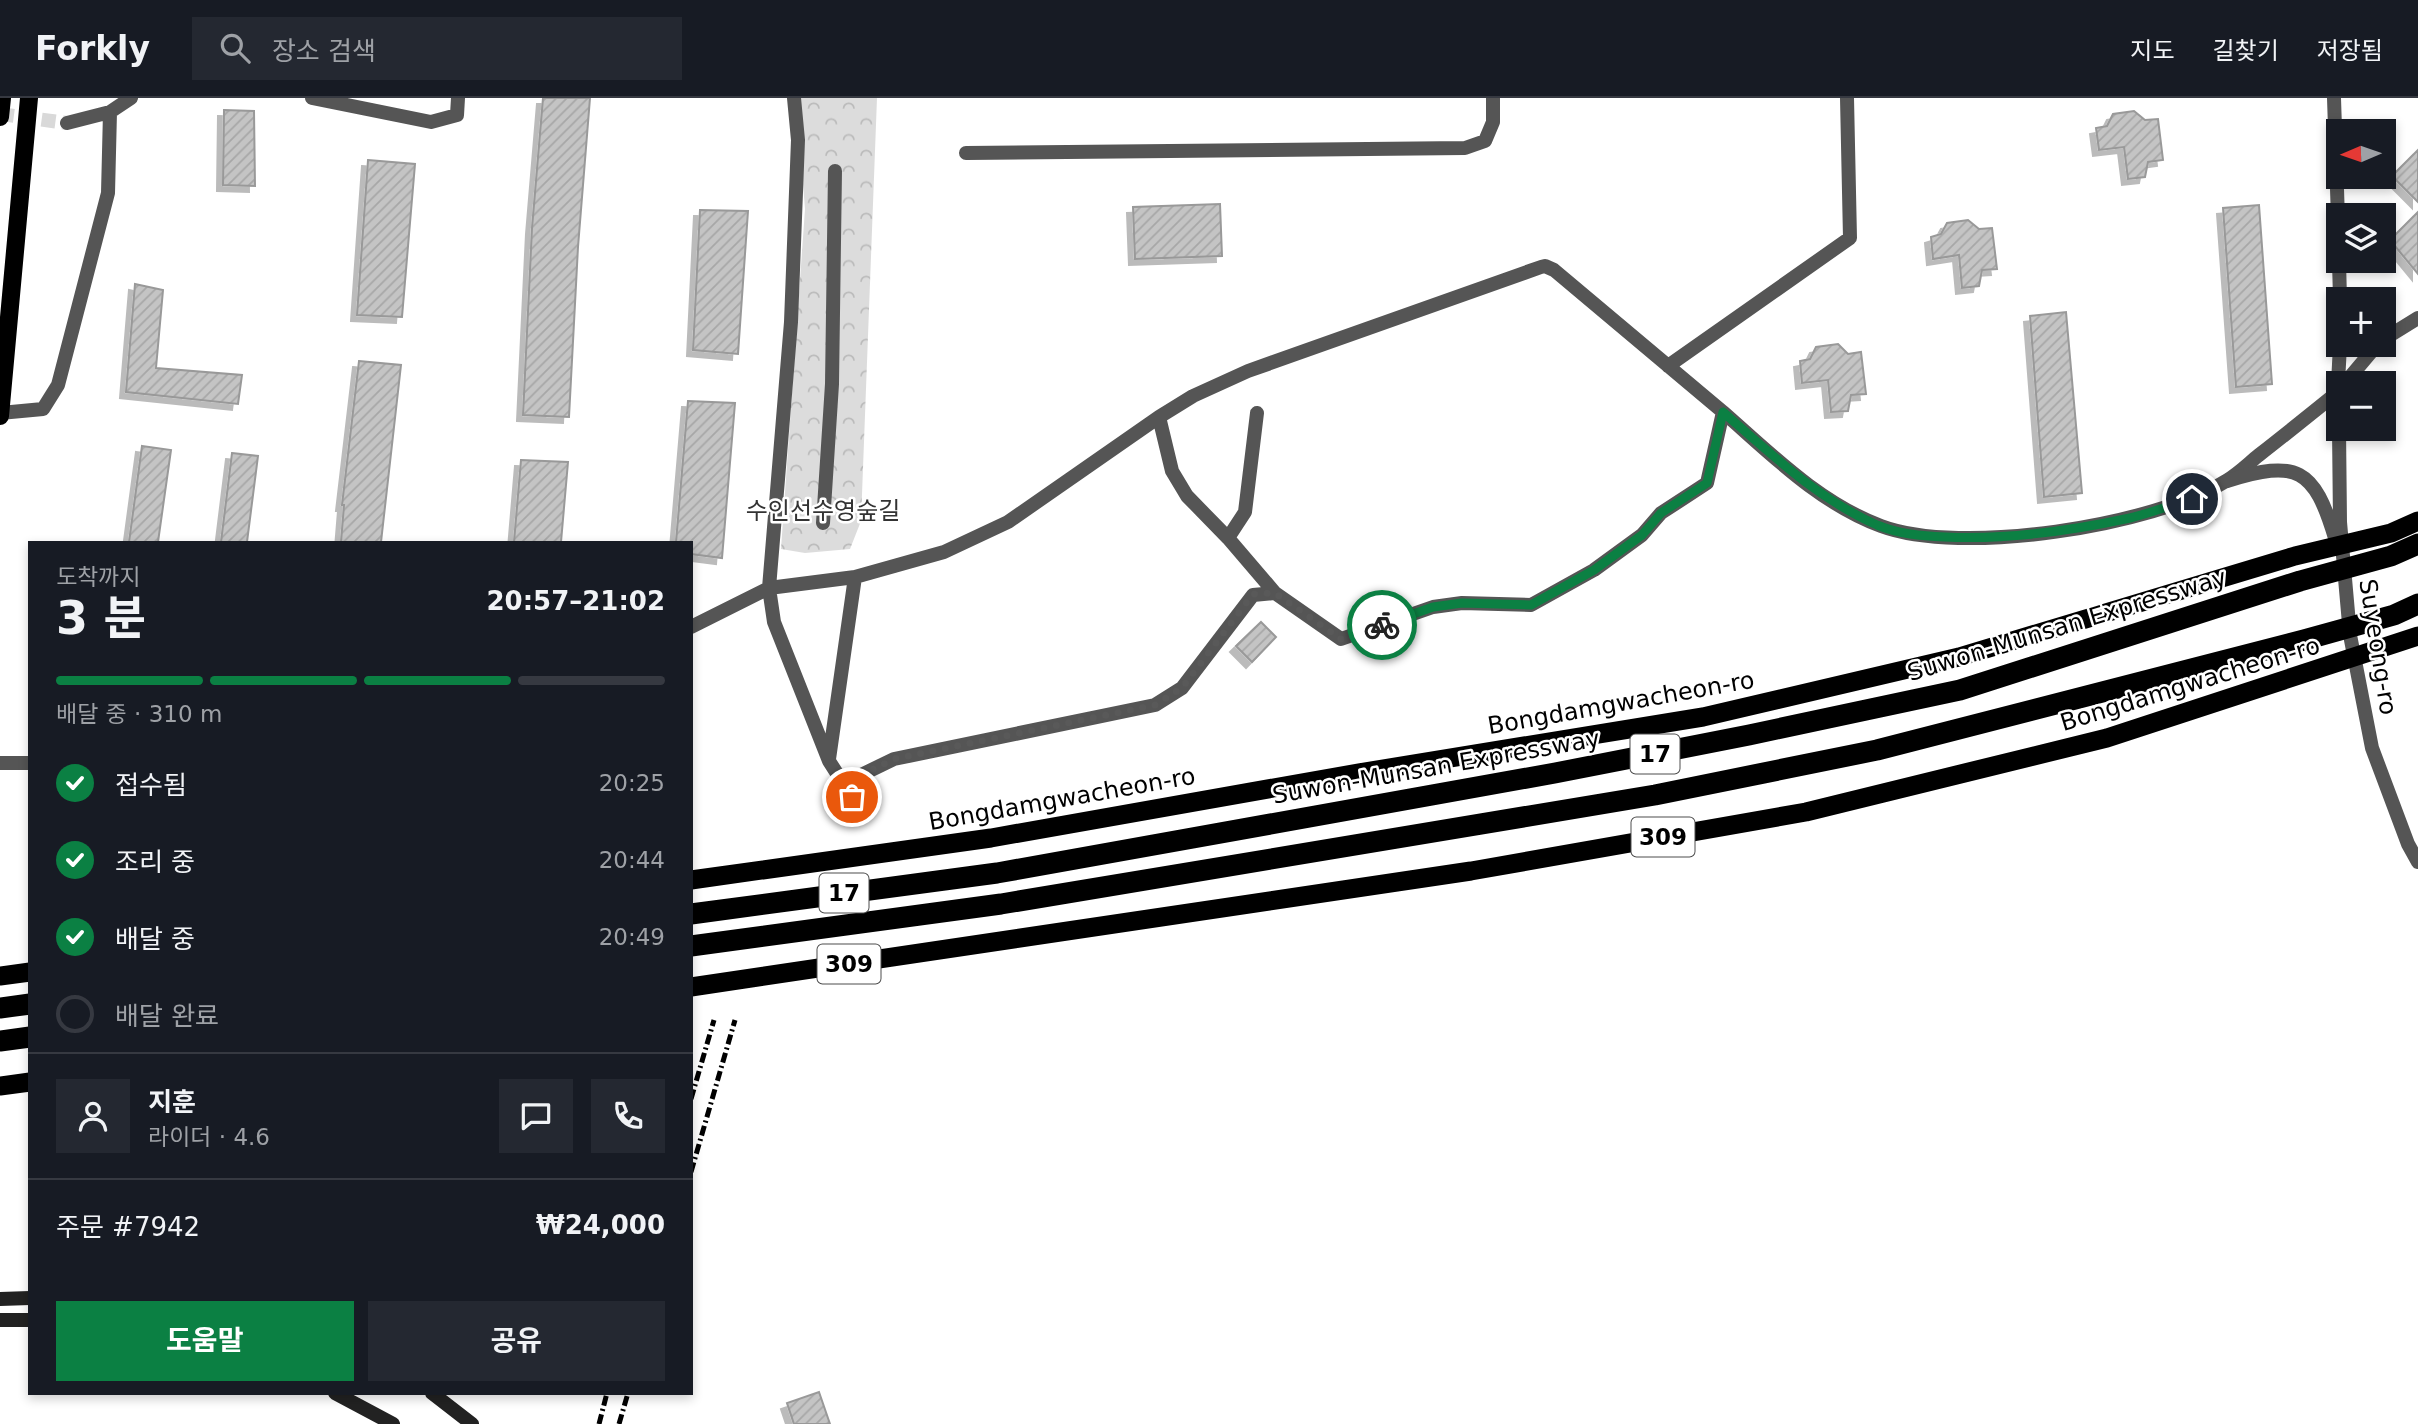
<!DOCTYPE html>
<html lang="ko">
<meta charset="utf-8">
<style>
body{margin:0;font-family:"DejaVu Sans","Noto Sans KR",sans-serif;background:#242831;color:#f1f3f6;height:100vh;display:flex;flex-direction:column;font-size:26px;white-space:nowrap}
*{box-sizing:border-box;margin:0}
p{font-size:23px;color:#9ea1a6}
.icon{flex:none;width:38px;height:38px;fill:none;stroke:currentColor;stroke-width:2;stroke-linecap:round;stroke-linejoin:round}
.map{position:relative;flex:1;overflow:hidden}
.side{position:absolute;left:28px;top:443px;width:665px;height:854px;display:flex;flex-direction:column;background:#171b24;border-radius:0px;box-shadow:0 4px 10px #0003}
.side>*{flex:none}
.needle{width:46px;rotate:268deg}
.buttons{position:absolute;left:2326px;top:21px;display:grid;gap:14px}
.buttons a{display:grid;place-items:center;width:70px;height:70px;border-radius:0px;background:#171b24;box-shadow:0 4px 10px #0003;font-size:35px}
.pin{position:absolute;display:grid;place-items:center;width:60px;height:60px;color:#fff;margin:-30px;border:4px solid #fff;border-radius:50%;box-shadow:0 2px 7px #0007}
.courier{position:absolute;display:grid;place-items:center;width:70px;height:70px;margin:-35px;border:5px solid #0b8043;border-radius:50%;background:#fff;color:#222;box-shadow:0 2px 9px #0007}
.summary em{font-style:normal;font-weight:700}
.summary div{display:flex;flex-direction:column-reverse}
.summary{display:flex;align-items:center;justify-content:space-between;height:119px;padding:0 28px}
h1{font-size:46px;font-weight:700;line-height:52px}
.bar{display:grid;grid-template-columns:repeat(4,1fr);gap:10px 7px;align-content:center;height:84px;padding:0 28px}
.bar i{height:9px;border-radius:5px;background:#363941}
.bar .on{background:#0b8043}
.bar p{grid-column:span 4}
.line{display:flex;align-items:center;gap:18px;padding:0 28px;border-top:2px solid #363941}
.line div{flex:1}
.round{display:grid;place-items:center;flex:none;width:74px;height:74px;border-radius:0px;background:#242831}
ol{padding:0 28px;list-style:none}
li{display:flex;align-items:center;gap:21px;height:77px}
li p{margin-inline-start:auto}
li .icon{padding:7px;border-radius:50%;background:#0b8043;color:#fff;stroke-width:4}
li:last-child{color:#9ea1a6}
li i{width:38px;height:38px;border:4px solid #363941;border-radius:50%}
.button{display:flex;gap:14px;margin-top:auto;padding:14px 28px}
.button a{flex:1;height:80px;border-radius:0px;background:#0b8043;color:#fff;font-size:28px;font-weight:700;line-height:80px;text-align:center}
.button a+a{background:#242831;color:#f1f3f6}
header{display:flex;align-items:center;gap:42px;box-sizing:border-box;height:98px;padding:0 35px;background:#171b24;border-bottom:2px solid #363941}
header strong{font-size:33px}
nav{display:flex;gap:38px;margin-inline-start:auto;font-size:24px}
.search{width:490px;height:63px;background:#242831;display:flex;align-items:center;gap:18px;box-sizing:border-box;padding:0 24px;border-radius:0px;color:#9ea1a6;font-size:26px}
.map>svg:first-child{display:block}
.park{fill:url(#park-crowns)}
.building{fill:url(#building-hatch);stroke:#999;stroke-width:2;filter:url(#shadow)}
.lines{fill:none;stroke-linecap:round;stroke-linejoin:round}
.minor-tunnel{stroke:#d9d9d9;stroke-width:14;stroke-dasharray:14 7;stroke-linecap:butt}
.pedestrian{stroke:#555;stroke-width:14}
.minor{stroke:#555;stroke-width:14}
.tertiary{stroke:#555;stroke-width:14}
.secondary{stroke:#222;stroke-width:14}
.primary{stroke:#000;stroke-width:18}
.trunk{stroke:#000;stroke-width:19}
.motorway{stroke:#000;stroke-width:21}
.rail{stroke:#000;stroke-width:5;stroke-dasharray:10 3.5 2 3.5;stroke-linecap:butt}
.done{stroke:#595959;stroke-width:7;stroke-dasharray:0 12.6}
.route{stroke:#0b8043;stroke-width:9}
.labels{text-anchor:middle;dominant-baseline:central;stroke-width:5;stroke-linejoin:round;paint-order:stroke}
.shield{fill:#fff;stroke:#4c4c4c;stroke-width:2}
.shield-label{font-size:23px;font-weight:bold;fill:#000}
.park-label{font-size:24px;fill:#333;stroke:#fff}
.street-label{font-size:24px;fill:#000;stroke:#fff}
</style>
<header>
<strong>Forkly</strong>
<div class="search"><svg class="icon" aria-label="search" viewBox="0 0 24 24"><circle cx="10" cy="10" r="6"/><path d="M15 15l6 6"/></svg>장소 검색</div>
<nav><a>지도</a><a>길찾기</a><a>저장됨</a></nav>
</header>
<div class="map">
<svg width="2418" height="1326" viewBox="0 0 2418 1326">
<defs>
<pattern id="park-crowns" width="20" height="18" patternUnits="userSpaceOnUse" patternTransform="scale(1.75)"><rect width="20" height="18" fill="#dcdcdc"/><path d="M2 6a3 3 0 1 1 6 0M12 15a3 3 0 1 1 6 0" fill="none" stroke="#bbb"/></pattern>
<pattern id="building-hatch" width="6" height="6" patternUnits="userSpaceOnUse" patternTransform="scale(1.75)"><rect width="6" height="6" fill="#c4c4c4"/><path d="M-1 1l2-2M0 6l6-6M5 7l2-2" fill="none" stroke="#a7a7a7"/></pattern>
<filter id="shadow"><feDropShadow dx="-6" dy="6" stdDeviation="0" flood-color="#0004"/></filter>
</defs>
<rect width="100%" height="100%" fill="#fff"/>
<!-- park -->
<path class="park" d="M 796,0 L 877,0 L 861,423 L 850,451 L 805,455 L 781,451 L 805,111 Z"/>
<!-- building -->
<path class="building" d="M 543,0 L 590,0 L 578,149 L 569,319 L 523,317 L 532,130 Z
M 224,12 L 254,13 L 255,88 L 223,87 Z
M 2134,13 L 2145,22 L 2158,21 L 2163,62 L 2148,64 L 2145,79 L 2128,81 L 2124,49 L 2099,52 L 2096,30 L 2107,28 L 2113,16 Z
M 2418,52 L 2418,104 L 2392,78 Z
M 368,62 L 415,66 L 402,219 L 357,217 Z
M 1220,106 L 1222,158 L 1135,161 L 1133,109 Z
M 2259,107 L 2272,286 L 2236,289 L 2223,110 Z
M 700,112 L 748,113 L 738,256 L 693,252 Z
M 2418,114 L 2418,176 L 2390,142 Z
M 1968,122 L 1979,131 L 1992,130 L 1997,171 L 1982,172 L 1979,188 L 1962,190 L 1959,157 L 1933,161 L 1931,139 L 1941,136 L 1947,125 Z
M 135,186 L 163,192 L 156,270 L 242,277 L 238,306 L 126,294 Z
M 2066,214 L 2082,395 L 2044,399 L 2030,218 Z
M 1838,246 L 1848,256 L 1861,254 L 1866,296 L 1851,297 L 1848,313 L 1831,314 L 1828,282 L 1802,285 L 1800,263 L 1810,261 L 1816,249 Z
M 359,263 L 401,267 L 381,444 L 341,444 L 344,407 L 342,407 Z
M 688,303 L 735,305 L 722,460 L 691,456 L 691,444 L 676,444 Z
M 142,348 L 171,352 L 158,444 L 129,444 Z
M 232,355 L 258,358 L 247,444 L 221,444 Z
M 521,362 L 568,364 L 561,444 L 514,444 Z
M 1261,524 L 1276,539 L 1252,564 L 1236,548 Z
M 819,1294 L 830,1326 L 794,1326 L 787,1305 Z"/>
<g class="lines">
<!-- minor-tunnel -->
<path class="minor-tunnel" d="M 0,16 L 67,25"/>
<!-- pedestrian -->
<path class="pedestrian" d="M 823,425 L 832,286 L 835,73"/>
<!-- minor -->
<path class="minor" d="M 312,0 L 431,24 L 457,17 L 458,0
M 67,25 L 110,14 L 131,0
M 966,55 L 1465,50 L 1485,43 L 1493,24 L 1493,0
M 2384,241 L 2418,220
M 1668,268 L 1850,140 L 1847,0
M 2345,285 L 2377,247
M 1723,314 L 1554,172 L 1545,168 L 1541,169 L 1248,273 L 1193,298 L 1159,319 L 1008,424 L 944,454 L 855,479 L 769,490 L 774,524 L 829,663 L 852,699 L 859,678 L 894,661 L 1155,607 L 1182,590 L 1253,497 L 1275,495 L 1341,541 L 1433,509 L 1462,505 L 1531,507 L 1594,472 L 1642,437 L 1661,415 L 1707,385 L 1723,314 C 1771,356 1819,405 1881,428 C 1961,458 2153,428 2226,383 C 2238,376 2249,365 2259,357 C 2286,336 2312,315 2338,294
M 0,315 L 43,311 L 58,287 L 108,95 L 110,14
M 1159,319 L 1172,373 L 1187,398 L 1228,440 L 1275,495
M 1228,440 L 1245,414 L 1257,315
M 691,529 L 769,490 L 791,224 L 798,42 L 794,0
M 829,661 L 855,479
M 0,665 L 30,665"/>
<!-- tertiary -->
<path class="tertiary" d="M 2334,0 L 2338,121
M 2339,163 L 2340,201
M 2338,285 L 2340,247
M 2339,331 L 2340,424 L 2350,537 L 2372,650 L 2408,746 L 2418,764
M 2227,383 C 2297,361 2314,370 2335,440"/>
<!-- secondary -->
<path class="secondary" d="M 0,1201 L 30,1200
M 0,1222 L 30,1222
M 335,1295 L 393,1326
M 432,1295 L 472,1326"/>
<!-- primary -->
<path class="primary" d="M 0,19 L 2,0
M 0,318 L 29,0"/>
<!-- trunk -->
<path class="trunk" d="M 691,782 L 991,740 L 1358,675 L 1703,619 L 1959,559 L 2295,458 L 2391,435 L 2418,423
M 0,878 L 30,874
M 691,889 L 1471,773 L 1806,714 L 2107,640 L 2418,538
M 0,988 L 30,984"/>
<!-- motorway -->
<path class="motorway" d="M 691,816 L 997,775 L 1555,675 L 1749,637 L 1960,592 L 2300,483 L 2391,458 L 2418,446
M 691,848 L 1001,806 L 1655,697 L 1877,652 L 2304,542 L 2394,517 L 2418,506
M 0,910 L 30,906
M 0,943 L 30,939"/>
<!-- rail -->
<path class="rail" d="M 691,1001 L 714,922
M 691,1074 L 735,922
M 599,1326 L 607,1295
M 619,1326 L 628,1295"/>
</g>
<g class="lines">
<!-- done -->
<path class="done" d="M 852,699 L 859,678 L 894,661 L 1155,607 L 1182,590 L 1253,496 L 1275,495 L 1341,541 L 1382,527"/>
<!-- route -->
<path class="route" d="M 1382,527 L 1433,509 L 1462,505 L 1531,507 L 1594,472 L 1642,437 L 1661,415 L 1707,385 L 1723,314 C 1771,356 1818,401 1877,427 C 1899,436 1921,438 1945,439 C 2007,442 2070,433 2130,420 C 2151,415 2171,407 2192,401"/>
</g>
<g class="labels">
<!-- shield labels -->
<g class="shield">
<rect x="1630.5" y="636.5" width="49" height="39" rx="5"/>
<rect x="1631.5" y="719.5" width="63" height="39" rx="5"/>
<rect x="819.5" y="775.5" width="49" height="39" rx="5"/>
<rect x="817.5" y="846.5" width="63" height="39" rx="5"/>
</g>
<g class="shield-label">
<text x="1655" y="656">17</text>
<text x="1663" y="739">309</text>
<text x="844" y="795">17</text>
<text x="849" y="866">309</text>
</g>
<!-- park labels -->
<g class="park-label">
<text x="823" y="413">수인선수영숲길</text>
</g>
<!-- street labels -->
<g class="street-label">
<text transform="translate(2067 527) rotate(-17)">Suwon-Munsan Expressway</text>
<text transform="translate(2378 549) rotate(81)">Suyeong-ro</text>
<text transform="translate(2190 586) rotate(-17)">Bongdamgwacheon-ro</text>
<text transform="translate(1621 605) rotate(-10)">Bongdamgwacheon-ro</text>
<text transform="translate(1436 669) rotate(-10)">Suwon-Munsan Expressway</text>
<text transform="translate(1062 701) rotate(-10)">Bongdamgwacheon-ro</text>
</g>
</g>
</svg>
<div class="buttons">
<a><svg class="needle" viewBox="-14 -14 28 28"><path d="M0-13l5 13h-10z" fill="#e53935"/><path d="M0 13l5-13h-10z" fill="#9ea1a6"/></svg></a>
<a><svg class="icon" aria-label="layers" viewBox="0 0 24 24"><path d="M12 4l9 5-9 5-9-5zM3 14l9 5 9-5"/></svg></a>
<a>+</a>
<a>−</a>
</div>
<div class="pin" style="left:852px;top:699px;background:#ea580c"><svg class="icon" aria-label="bag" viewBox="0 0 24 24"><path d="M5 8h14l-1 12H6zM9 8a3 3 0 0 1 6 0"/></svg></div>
<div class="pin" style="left:2192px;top:401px;background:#1f2937"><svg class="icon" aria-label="home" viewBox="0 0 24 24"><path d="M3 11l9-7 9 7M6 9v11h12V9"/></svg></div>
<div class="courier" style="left:1382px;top:527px"><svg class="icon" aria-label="bike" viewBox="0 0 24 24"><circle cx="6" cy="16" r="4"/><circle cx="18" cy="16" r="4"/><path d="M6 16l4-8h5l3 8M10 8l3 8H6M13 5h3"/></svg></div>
<section class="side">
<div class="summary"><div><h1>3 분</h1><p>도착까지</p></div><em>20:57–21:02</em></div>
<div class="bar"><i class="on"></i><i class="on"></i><i class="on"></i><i></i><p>배달 중 · 310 m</p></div>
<ol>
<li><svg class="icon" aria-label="check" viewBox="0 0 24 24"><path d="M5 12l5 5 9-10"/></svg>접수됨<p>20:25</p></li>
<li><svg class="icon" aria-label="check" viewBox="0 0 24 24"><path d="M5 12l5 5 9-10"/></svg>조리 중<p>20:44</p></li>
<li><svg class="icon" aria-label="check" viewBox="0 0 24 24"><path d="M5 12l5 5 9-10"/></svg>배달 중<p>20:49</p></li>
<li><i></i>배달 완료</li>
</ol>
<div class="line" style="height:126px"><a class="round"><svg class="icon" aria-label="person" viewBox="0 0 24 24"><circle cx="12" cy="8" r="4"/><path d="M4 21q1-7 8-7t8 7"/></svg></a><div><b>지훈</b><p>라이더 · 4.6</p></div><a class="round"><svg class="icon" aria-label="chat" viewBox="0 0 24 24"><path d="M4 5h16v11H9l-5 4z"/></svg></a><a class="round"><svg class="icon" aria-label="phone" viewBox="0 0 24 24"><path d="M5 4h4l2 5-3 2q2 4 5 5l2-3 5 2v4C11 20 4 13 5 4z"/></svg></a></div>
<div class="line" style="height:91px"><div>주문 #7942</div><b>₩24,000</b></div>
<div class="button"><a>도움말</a><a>공유</a></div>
</section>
</div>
